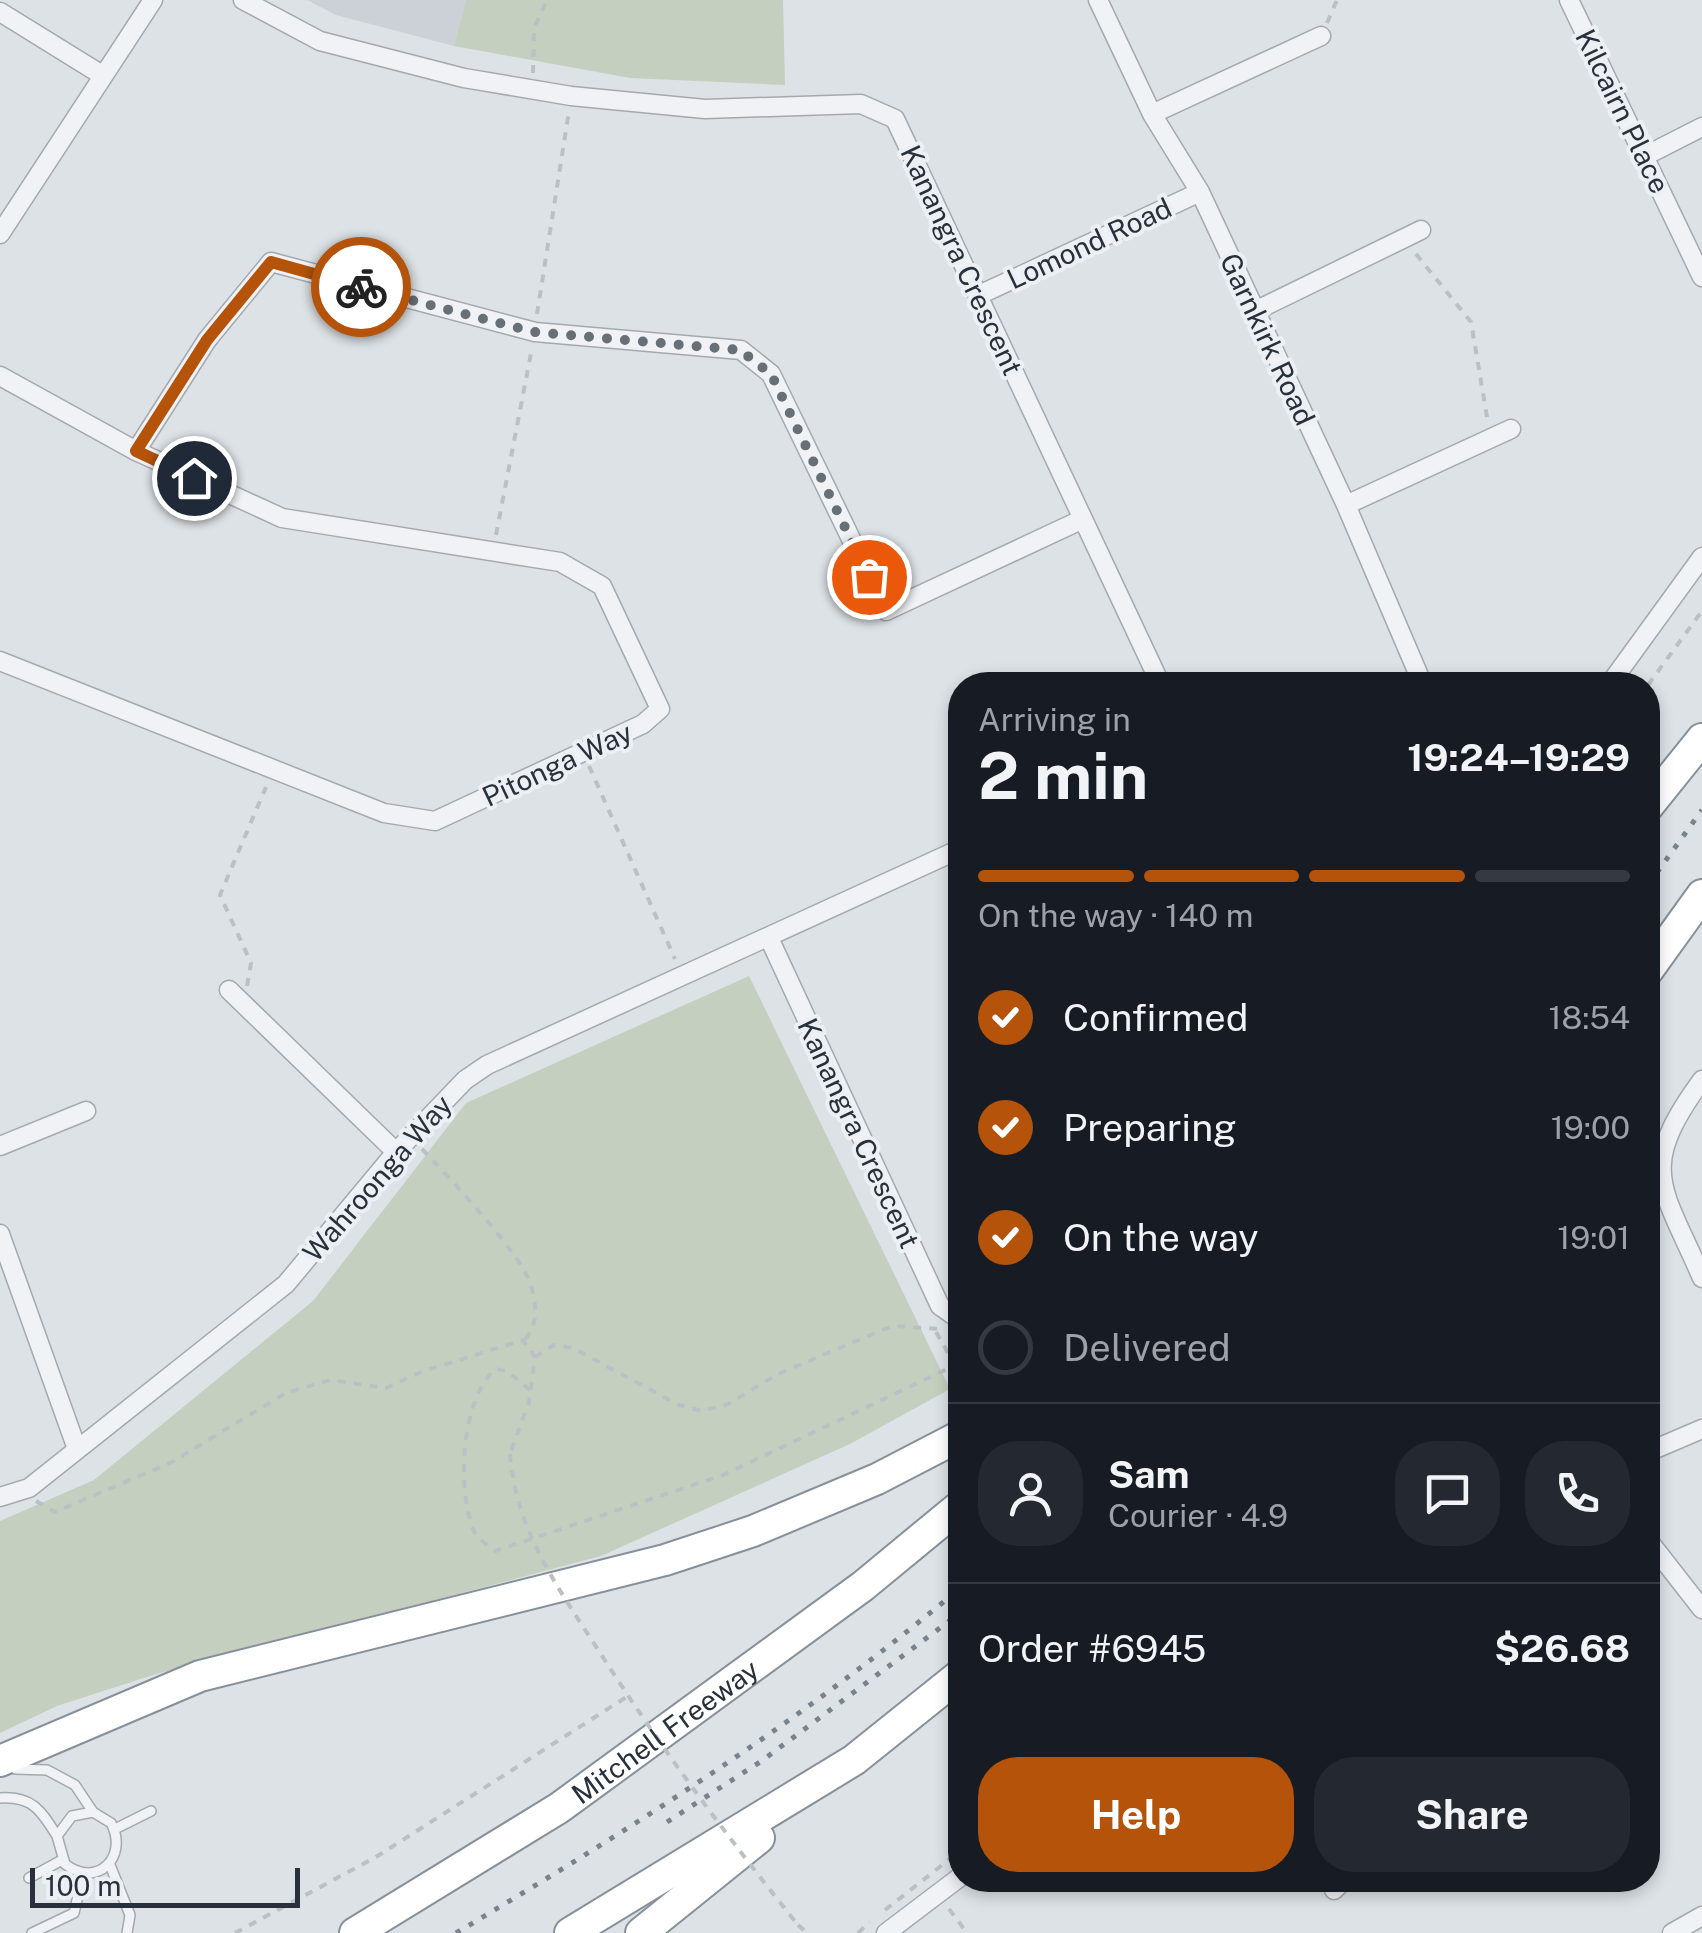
<!DOCTYPE html>
<meta charset="utf-8">
<style>
body{margin:0;font-family:"Public Sans",sans-serif;background:#242831;color:#f1f3f6;height:100vh;display:flex;flex-direction:column;font-size:38px;white-space:nowrap}
*{box-sizing:border-box;margin:0}
p{font-size:32px;color:#9ea1a6}
.icon{flex:none;width:55px;height:55px;fill:none;stroke:currentColor;stroke-width:2;stroke-linecap:round;stroke-linejoin:round}
.map{position:relative;flex:1;overflow:hidden}
.drawer{position:absolute;left:948px;top:672px;width:712px;height:1220px;display:flex;flex-direction:column;background:#171b24;border-radius:40px;box-shadow:0 5px 15px #0003}
.drawer>*{flex:none}
.scale{position:absolute;left:30px;bottom:25px;width:270px;box-sizing:border-box;padding-left:10px;border:5px solid #28313b;border-top:0;font-size:28px;line-height:35px;white-space:nowrap;color:#28313b;-webkit-text-stroke:8px #ecf0f4;paint-order:stroke}
.pin{position:absolute;display:grid;place-items:center;width:85px;height:85px;color:#fff;margin:-42px;border:5px solid #fff;border-radius:50%;box-shadow:0 2px 10px #0007}
.courier{position:absolute;display:grid;place-items:center;width:100px;height:100px;margin:-50px;border:8px solid #b45309;border-radius:50%;background:#fff;color:#222;box-shadow:0 2px 12px #0007}
.headline em{font-style:normal;font-weight:700}
.headline div{display:flex;flex-direction:column-reverse}
.headline{display:flex;align-items:center;justify-content:space-between;height:170px;padding:0 30px}
h1{font-size:65px;font-weight:700;line-height:75px}
.bar{display:grid;grid-template-columns:repeat(4,1fr);gap:15px 10px;align-content:center;height:120px;padding:0 30px}
.bar i{height:12px;border-radius:8px;background:#363941}
.bar .selected{background:#b45309}
.bar p{grid-column:span 4}
.line{display:flex;align-items:center;gap:25px;padding:0 30px;border-top:2px solid #363941}
.line div{flex:1}
.round{display:grid;place-items:center;flex:none;width:105px;height:105px;border-radius:40px;background:#242831}
ol{padding:0 30px;list-style:none}
li{display:flex;align-items:center;gap:30px;height:110px}
li p{margin-inline-start:auto}
li .icon{padding:10px;border-radius:50%;background:#b45309;color:#fff;stroke-width:4}
li:last-child{color:#9ea1a6}
li i{width:55px;height:55px;border:5px solid #363941;border-radius:50%}
.button{display:flex;gap:20px;margin-top:auto;padding:20px 30px}
.button a{flex:1;height:115px;border-radius:40px;background:#b45309;color:#fff;font-size:40px;font-weight:700;line-height:115px;text-align:center}
.button a+a{background:#242831;color:#f1f3f6}
.map>svg:first-child{display:block}
.built{fill:#ccd1d7}
.green{fill:#c5cfbf}
.lines{fill:none;stroke-linecap:round;stroke-linejoin:round}
.service-casing{stroke:#a3a9af;stroke-width:12}
.minor-casing{stroke:#a3a9af;stroke-width:21}
.motorway-casing{stroke:#86909b;stroke-width:34}
.path{stroke:#bcc0c5;stroke-width:4;stroke-dasharray:8 8;stroke-linecap:butt}
.service{stroke:#f0f2f5;stroke-width:9}
.minor{stroke:#f0f2f5;stroke-width:18}
.motorway{stroke:#fff;stroke-width:30}
.rail{stroke:#78838e;stroke-width:5;stroke-dasharray:5 10;stroke-linecap:butt}
.path-bridge{stroke:#bcc0c5;stroke-width:4;stroke-dasharray:8 8;stroke-linecap:butt}
.done{stroke:#676f77;stroke-width:10;stroke-dasharray:0 18}
.route{stroke:#b45309;stroke-width:12}
.labels{text-anchor:middle;dominant-baseline:central;stroke-width:8;stroke-linejoin:round;paint-order:stroke}
.street-label{font-size:28px;fill:#28313b;stroke:#ecf0f4}
</style>
<div class="map">
<svg width="1702" height="1933" viewBox="0 0 1702 1933">
<rect width="100%" height="100%" fill="#dde2e6"/>
<!-- built -->
<path class="built" d="M 307,0 L 466,0 L 454,46 L 336,15 Z"/>
<!-- green -->
<path class="green" d="M 466,0 L 783,0 L 785,85 L 630,78 L 454,46 Z
M 749,976 L 950,1389 L 850,1444 L 601,1556 L 156,1674 L 57,1706 L 0,1733 L 0,1521 L 94,1480 L 313,1301 L 466,1103 Z"/>
<g class="lines">
<!-- service casing -->
<g class="service-casing">
<path id="service" d="M 15,1769 L 47,1770 L 75,1785 L 93,1812 L 111,1823 C 129,1857 97,1889 65,1864 L 57,1836 L 72,1816 L 93,1812
M 0,1798 C 32,1796 41,1810 57,1836
M 115,1829 L 151,1811
M 110,1865 L 130,1915 L 127,1933
M 29,1878 L 62,1860
M 32,1933 L 74,1913 L 83,1874"/>
</g>
<!-- minor casing -->
<g class="minor-casing">
<path id="minor" d="M 243,0 L 320,41 L 464,78 L 571,96 L 705,109 L 861,104 L 895,119 L 1161,685
M 1098,0 L 1152,114 L 1200,192 L 1346,505 L 1423,685
M 1569,0 L 1702,277
M 0,12 L 102,75
M 1152,114 L 1321,36
M 1645,156 L 1702,127
M 0,234 L 153,0
M 979,295 L 1200,192
M 1255,311 L 1421,230
M 0,376 L 136,451 L 282,518 L 560,562 L 602,586 L 660,709 L 643,724 L 435,821 L 384,813 L 0,661
M 136,451 L 207,340 L 271,262 L 535,332 L 741,350 L 771,374 L 886,611 L 1083,519
M 1346,505 L 1511,429
M 1609,685 L 1702,557
M 769,938 L 940,1306 L 960,1320
M 229,990 L 396,1152
M 1702,1080 C 1636,1170 1662,1185 1702,1278
M 0,1146 L 86,1111
M 0,1234 L 77,1449
M 1648,1452 L 1702,1429
M 0,1497 L 29,1488 L 286,1284 L 396,1152 L 465,1080 L 487,1065 L 960,849
M 1648,1540 L 1702,1609
M 1334,1890 L 1344,1880
M 886,1933 L 960,1877
M 1672,1933 L 1702,1916"/>
</g>
<!-- motorway casing -->
<g class="motorway-casing">
<g id="motorway">
<path d="M 1648,806 L 1702,739"/>
<path d="M 1648,970 L 1702,895"/>
<path d="M 0,1761 L 200,1676 L 665,1560 L 753,1531 L 877,1479 L 960,1436"/>
<path id="s1" d="M 355,1933 L 559,1808 L 863,1586 L 960,1506"/>
<path d="M 570,1933 L 854,1760 L 960,1675"/>
<path d="M 641,1933 L 759,1838"/>
</g>
</g>
<!-- path -->
<path class="path" d="M 1327,23 L 1337,0
M 533,73 L 534,28 L 547,0
M 1416,254 L 1471,322 L 1488,423
M 537,314 L 569,111
M 496,535 L 532,348
M 1648,685 L 1702,611
M 589,766 L 675,959
M 247,986 L 251,963 L 220,895 L 266,787
M 422,1149 C 447,1175 514,1247 527,1276 C 536,1294 541,1329 523,1340
M 936,1332 L 955,1365
M 535,1357 L 554,1345 L 573,1348 L 679,1405 L 702,1411 L 728,1404 L 778,1374 L 892,1326 L 940,1329
M 530,1390 L 507,1371 L 495,1369 C 461,1400 457,1487 473,1529 C 476,1538 488,1545 495,1551 L 723,1475 L 960,1363
M 36,1501 L 55,1512 L 172,1462 L 286,1393 L 330,1380 L 386,1388 L 421,1372 L 523,1340 L 535,1357 L 529,1402 L 510,1454
M 949,1909 L 967,1933
M 885,1910 L 960,1851
M 798,1925 L 807,1933
M 235,1933 L 376,1857 L 628,1696
M 858,1933 L 870,1922"/>
<!-- service -->
<use href="#service" class="service"/>
<!-- minor -->
<use href="#minor" class="minor"/>
<!-- motorway -->
<use href="#motorway" class="motorway"/>
<!-- rail -->
<path class="rail" d="M 1648,885 L 1702,810
M 667,1822 L 763,1760 L 960,1613
M 456,1933 C 631,1829 804,1720 960,1588"/>
<!-- path-bridge -->
<path class="path-bridge" d="M 510,1454 C 516,1534 562,1593 604,1659 C 664,1752 729,1839 798,1925"/>
</g>
<g class="lines">
<!-- done -->
<path class="done" d="M 361,287 L 534,332 L 740,350 L 771,374 L 869,577"/>
<!-- route -->
<path class="route" d="M 194,478 L 136,451 L 207,340 L 271,262 L 361,287"/>
</g>
<g class="labels">
<!-- street labels -->
<g class="street-label">
<text transform="translate(1623 111) rotate(64)">Kilcairn Place</text>
<text transform="translate(1089 243) rotate(-25)">Lomond Road</text>
<text transform="translate(962 260) rotate(65)">Kanangra Crescent</text>
<text transform="translate(1268 339) rotate(65)">Garnkirk Road</text>
<text transform="translate(557 764) rotate(-25)">Pitonga Way</text>
<text transform="translate(859 1133) rotate(65)">Kanangra Crescent</text>
<text transform="translate(377 1178) rotate(-49)">Wahroonga Way</text>
<text stroke="none"><textPath href="#s1" startOffset="370">Mitchell Freeway</textPath></text>
</g>
</g>
</svg>
<div class="scale">100 m</div>
<div class="pin" style="left:869px;top:577px;background:#ea580c"><svg class="icon" aria-label="bag" viewBox="0 0 24 24"><path d="M5 8h14l-1 12H6zM9 8a3 3 0 0 1 6 0"/></svg></div>
<div class="pin" style="left:194px;top:478px;background:#1f2937"><svg class="icon" aria-label="home" viewBox="0 0 24 24"><path d="M3 11l9-7 9 7M6 9v11h12V9"/></svg></div>
<div class="courier" style="left:361px;top:287px"><svg class="icon" aria-label="bike" viewBox="0 0 24 24"><circle cx="6" cy="16" r="4"/><circle cx="18" cy="16" r="4"/><path d="M6 16l4-8h5l3 8M10 8l3 8H6M13 5h3"/></svg></div>
<section class="drawer">
<div class="headline"><div><h1>2 min</h1><p>Arriving in</p></div><em>19:24–19:29</em></div>
<div class="bar"><i class="selected"></i><i class="selected"></i><i class="selected"></i><i></i><p>On the way · 140 m</p></div>
<ol>
<li><svg class="icon" aria-label="check" viewBox="0 0 24 24"><path d="M5 12l5 5 9-10"/></svg>Confirmed<p>18:54</p></li>
<li><svg class="icon" aria-label="check" viewBox="0 0 24 24"><path d="M5 12l5 5 9-10"/></svg>Preparing<p>19:00</p></li>
<li><svg class="icon" aria-label="check" viewBox="0 0 24 24"><path d="M5 12l5 5 9-10"/></svg>On the way<p>19:01</p></li>
<li><i></i>Delivered</li>
</ol>
<div class="line" style="height:180px"><a class="round"><svg class="icon" aria-label="person" viewBox="0 0 24 24"><circle cx="12" cy="8" r="4"/><path d="M4 21q1-7 8-7t8 7"/></svg></a><div><b>Sam</b><p>Courier · 4.9</p></div><a class="round"><svg class="icon" aria-label="chat" viewBox="0 0 24 24"><path d="M4 5h16v11H9l-5 4z"/></svg></a><a class="round"><svg class="icon" aria-label="phone" viewBox="0 0 24 24"><path d="M5 4h4l2 5-3 2q2 4 5 5l2-3 5 2v4C11 20 4 13 5 4z"/></svg></a></div>
<div class="line" style="height:130px"><div>Order #6945</div><b>$26.68</b></div>
<div class="button"><a>Help</a><a>Share</a></div>
</section>
</div>
